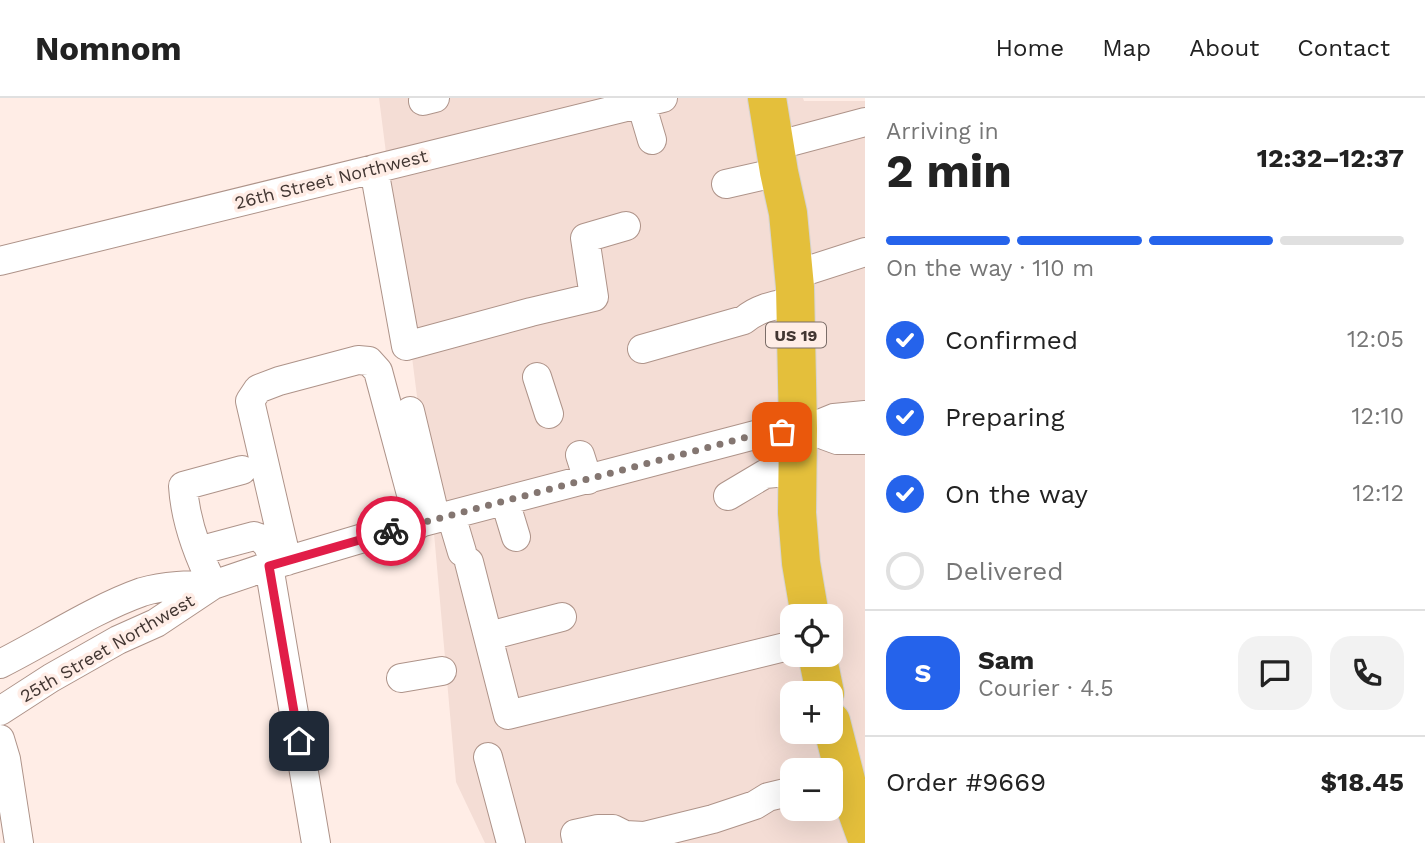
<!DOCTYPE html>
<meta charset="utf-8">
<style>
body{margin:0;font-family:"Work Sans",sans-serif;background:#f2f2f2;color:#222;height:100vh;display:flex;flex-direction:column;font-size:26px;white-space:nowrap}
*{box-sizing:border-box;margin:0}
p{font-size:23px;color:#767676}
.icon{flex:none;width:38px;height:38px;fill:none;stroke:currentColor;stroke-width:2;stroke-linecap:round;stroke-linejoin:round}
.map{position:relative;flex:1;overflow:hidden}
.side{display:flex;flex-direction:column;background:#fff;width:560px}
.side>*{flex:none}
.fabs{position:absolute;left:780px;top:506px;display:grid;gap:14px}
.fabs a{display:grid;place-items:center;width:63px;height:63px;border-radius:14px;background:#fff;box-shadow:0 7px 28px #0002;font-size:35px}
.pin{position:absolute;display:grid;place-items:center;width:60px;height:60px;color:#fff;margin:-30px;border-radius:14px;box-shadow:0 4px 10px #0006}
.courier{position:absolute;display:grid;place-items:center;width:70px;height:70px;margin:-35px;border:5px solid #e11d48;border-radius:50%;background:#fff;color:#222;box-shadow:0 2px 9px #0007}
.summary em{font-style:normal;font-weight:700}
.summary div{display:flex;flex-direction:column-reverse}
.summary{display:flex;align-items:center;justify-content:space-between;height:119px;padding:0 21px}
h1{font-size:46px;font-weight:700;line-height:52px}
.bar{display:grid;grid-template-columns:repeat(4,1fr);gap:10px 7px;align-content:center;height:84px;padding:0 21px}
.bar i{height:9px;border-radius:5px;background:#e0e0e0}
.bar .active{background:#2563eb}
.bar p{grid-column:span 4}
.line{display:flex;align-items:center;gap:18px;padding:0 21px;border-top:2px solid #e0e0e0}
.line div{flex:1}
.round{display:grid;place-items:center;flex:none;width:74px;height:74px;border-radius:21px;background:#f2f2f2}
ol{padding:0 21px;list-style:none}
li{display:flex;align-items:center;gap:21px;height:77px}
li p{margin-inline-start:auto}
li .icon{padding:7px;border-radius:50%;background:#2563eb;color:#fff;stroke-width:4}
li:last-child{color:#767676}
li i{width:38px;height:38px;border:4px solid #e0e0e0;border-radius:50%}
header{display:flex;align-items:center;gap:42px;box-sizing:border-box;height:98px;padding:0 35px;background:#fff;border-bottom:2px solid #e0e0e0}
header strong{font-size:33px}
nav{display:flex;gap:38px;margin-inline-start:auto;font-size:24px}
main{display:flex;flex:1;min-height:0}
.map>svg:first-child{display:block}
.built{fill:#f4ddd5;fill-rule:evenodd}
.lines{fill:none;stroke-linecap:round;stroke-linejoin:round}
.minor-casing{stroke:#ae9389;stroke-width:30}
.highway-casing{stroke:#d5d3d2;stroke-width:40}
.minor{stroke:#fff;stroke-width:28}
.highway{stroke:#e4bf3b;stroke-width:38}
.done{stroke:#847671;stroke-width:7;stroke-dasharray:0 12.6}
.route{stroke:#e11d48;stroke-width:9}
.labels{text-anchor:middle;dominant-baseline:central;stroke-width:7;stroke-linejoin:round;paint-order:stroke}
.shield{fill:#ffede6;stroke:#7b6d68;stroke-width:2}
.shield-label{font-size:16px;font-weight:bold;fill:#423632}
.street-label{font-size:18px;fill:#423632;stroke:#ffede6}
</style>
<header>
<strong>Nomnom</strong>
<nav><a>Home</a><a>Map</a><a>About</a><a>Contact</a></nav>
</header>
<main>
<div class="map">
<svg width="865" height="745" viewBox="0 0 865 745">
<rect width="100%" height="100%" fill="#ffede6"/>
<!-- built -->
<path class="built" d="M 379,0 L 803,0 L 804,3 L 865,3 L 865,745 L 485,745 L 456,684 L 433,424 ZM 793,518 L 831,518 L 831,556 L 793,556 ZM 793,595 L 831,595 L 831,634 L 793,634 ZM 793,672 L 831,672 L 831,710 L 793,710 Z"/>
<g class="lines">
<!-- minor casing -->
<g class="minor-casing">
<path id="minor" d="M 423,3 L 435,0
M 641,5 L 652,42
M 775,48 L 865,24
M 374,71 L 406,248 L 531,214 L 594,199 L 585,140 L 626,128
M 726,86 L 779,74
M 0,163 L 663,0
M 794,177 L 865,154
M 642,251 L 744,222 C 759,209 777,207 795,203
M 537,279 L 549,316
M 410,313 L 432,405
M 807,331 L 837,342 L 865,342
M 580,357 L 588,382
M 728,398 L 765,376 L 798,373
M 505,403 L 516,439
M 451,417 L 462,454
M 198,453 L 254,438 C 269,442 270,453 274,466
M 287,463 L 250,303 L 258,291 L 279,283 L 358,262 L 369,263 L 378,273 L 419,426
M 469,464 L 508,617 L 793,547
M 269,468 L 316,745
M 213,487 C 198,457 185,422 183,388 L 242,372
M 489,538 L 562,519
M 0,566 C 46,543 94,511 142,494 C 165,487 190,487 213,487
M 401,580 L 442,573
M 0,613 L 51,580 L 118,542 L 156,525 L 213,487 L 269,468 L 370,438 L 755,337 L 807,331 L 834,320 L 865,317
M 0,641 L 6,661 L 19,745
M 488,659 L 511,745
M 577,745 L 575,736 L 598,731 L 613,731 L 625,737 L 644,738 L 713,721 L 755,707 L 768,699 L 793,693"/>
</g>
<!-- highway casing -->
<g class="highway-casing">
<path id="highway" d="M 767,0 L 779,74 L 788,115 L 795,189 L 798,331 L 797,415 L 801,465 L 810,518
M 817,556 L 825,595
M 831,623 L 847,686 L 865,736"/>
</g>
<!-- minor -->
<use href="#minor" class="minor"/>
<!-- highway -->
<use href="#highway" class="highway"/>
</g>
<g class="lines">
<!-- done -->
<path class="done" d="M 391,433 L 755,337 L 782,334"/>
<!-- route -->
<path class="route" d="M 299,643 L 269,468 L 391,433"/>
</g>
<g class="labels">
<!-- shield labels -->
<rect class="shield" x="766" y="224.5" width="60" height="25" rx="5"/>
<g class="shield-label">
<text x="796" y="237">US 19</text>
</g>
<!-- street labels -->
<g class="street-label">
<text transform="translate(331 81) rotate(-14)">26th Street Northwest</text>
<text transform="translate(107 550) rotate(-30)">25th Street Northwest</text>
</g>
</g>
</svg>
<div class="fabs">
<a><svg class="icon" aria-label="locate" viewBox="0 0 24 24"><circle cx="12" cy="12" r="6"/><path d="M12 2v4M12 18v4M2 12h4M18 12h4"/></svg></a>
<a>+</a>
<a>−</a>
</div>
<div class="pin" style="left:782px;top:334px;background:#ea580c"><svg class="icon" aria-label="bag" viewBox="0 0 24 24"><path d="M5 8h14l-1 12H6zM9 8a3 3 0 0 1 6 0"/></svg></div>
<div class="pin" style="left:299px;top:643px;background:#1f2937"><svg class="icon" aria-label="home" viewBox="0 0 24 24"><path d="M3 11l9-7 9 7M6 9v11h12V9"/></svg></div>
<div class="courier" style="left:391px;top:433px"><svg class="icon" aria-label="bike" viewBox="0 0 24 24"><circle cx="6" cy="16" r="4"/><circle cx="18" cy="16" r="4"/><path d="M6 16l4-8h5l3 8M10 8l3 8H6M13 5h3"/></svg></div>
</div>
<section class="side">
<div class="summary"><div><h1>2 min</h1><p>Arriving in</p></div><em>12:32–12:37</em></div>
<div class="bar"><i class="active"></i><i class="active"></i><i class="active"></i><i></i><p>On the way · 110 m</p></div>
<ol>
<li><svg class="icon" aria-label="check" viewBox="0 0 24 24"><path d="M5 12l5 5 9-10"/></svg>Confirmed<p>12:05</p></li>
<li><svg class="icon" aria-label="check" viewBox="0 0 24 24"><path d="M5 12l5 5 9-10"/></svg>Preparing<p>12:10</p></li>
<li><svg class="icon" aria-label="check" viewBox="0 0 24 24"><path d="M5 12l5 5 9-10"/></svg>On the way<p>12:12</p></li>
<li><i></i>Delivered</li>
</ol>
<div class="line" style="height:126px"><b class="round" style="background:#2563eb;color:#fff">S</b><div><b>Sam</b><p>Courier · 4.5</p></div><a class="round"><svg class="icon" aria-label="chat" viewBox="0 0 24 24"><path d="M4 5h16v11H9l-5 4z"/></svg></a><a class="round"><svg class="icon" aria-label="phone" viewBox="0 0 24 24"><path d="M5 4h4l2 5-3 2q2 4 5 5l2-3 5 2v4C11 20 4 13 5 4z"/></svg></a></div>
<div class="line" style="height:91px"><div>Order #9669</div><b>$18.45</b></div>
</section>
</main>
